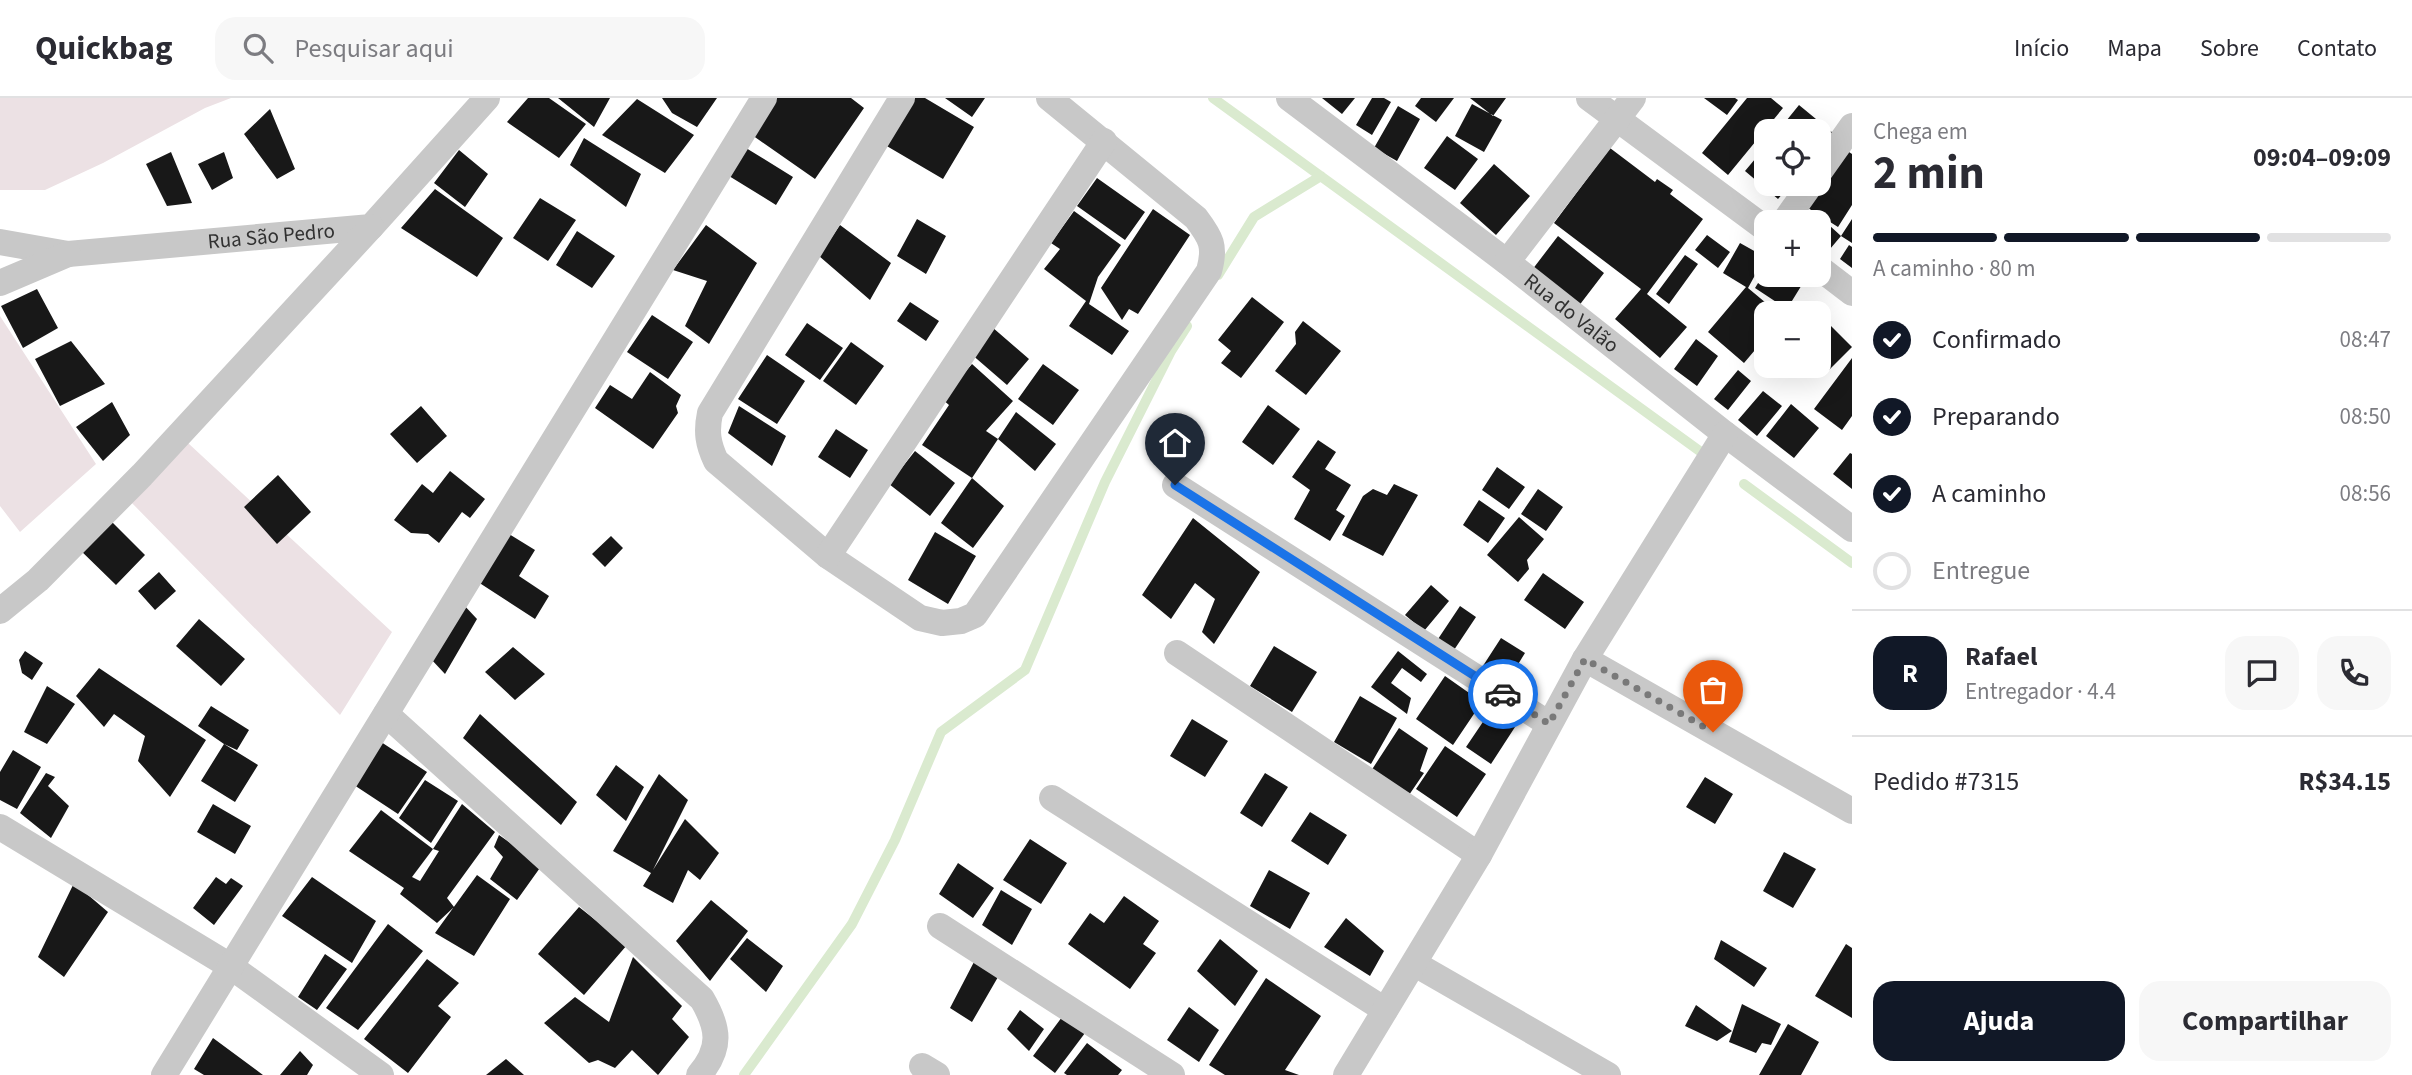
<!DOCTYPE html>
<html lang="pt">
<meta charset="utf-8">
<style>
body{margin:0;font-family:"Source Sans 3",sans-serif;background:#f7f7f7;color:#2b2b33;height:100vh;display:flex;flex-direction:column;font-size:26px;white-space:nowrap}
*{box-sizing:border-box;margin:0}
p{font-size:23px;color:#7c7c81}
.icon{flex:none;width:38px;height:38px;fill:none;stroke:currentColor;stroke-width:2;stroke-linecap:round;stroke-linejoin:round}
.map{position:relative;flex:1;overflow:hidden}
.sheet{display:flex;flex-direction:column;background:#fff;width:560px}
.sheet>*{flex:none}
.buttons{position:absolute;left:1754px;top:21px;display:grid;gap:14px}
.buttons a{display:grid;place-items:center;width:77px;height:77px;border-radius:14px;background:#fff;box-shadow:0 7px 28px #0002;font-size:35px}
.pin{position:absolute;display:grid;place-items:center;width:60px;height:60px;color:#fff;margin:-72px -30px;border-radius:50% 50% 50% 0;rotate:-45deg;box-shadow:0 0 7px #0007}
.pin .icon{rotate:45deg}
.courier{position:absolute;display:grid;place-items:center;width:70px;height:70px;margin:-35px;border:5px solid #1a73e8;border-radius:50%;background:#fff;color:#222;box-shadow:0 2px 9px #0007}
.summary em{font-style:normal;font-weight:700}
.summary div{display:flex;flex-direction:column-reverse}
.summary{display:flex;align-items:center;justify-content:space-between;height:119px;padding:0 21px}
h1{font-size:46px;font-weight:700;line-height:52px}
.bar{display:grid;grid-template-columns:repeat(4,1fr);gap:10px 7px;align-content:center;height:84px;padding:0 21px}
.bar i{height:9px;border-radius:5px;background:#e1e1e2}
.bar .active{background:#111827}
.bar p{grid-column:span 4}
.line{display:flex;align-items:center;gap:18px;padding:0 21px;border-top:2px solid #e1e1e2}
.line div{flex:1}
.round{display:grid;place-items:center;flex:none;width:74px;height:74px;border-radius:21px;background:#f7f7f7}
ol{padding:0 21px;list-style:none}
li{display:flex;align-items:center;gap:21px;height:77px}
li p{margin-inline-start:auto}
li .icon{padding:7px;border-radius:50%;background:#111827;color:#fff;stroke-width:4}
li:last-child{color:#7c7c81}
li i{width:38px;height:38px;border:4px solid #e1e1e2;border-radius:50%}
.cta{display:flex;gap:14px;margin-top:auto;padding:14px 21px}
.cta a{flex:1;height:80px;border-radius:21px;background:#111827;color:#fff;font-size:28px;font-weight:700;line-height:80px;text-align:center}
.cta a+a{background:#f7f7f7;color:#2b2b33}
header{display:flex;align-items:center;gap:42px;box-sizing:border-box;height:98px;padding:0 35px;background:#fff;border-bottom:2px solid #e1e1e2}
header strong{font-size:33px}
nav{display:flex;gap:38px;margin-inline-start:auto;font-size:24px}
.search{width:490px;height:63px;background:#f7f7f7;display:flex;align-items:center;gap:18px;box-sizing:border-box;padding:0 24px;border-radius:21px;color:#7c7c81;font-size:26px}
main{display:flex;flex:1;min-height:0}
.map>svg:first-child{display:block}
.green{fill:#ece1e4}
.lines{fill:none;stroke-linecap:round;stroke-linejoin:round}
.stream{stroke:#daeacf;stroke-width:10}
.building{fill:#181818;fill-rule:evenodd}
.minor{stroke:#c8c8c8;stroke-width:26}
.done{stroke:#797979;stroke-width:7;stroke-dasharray:0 12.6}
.route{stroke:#1a73e8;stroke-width:9}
.labels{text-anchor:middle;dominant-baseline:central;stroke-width:7;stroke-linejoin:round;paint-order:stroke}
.street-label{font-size:21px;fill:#313131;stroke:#fff}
</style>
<header>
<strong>Quickbag</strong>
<div class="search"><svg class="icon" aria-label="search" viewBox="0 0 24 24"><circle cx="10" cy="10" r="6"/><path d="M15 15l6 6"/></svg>Pesquisar aqui</div>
<nav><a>Início</a><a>Mapa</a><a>Sobre</a><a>Contato</a></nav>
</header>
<main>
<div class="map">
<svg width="1852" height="977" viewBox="0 0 1852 977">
<rect width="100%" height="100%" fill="#fff"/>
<!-- green -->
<path class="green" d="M 0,0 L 231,0 L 205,10 L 103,65 L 45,92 L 0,92 Z
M 0,218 L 96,366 L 20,434 L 0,408 Z
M 188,345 L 392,534 L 340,617 L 129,402 Z"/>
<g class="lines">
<!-- stream -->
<path class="stream" d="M 1213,0 L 1701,354
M 1218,177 L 1254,119 L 1321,78
M 1744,386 L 1852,465
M 744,977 L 852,826 L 895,742 L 941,634 L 1025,572 L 1105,384 L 1171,253 L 1187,228"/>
</g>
<!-- building -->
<path class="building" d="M 528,0 L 549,0 L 586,26 L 559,60 L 507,24 Z
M 558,0 L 610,0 L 594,29 Z
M 662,0 L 717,0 L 697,29 L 672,15 Z
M 776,0 L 851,0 L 864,10 L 815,81 L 752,37 Z
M 913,0 L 925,0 L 974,29 L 943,81 L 885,47 Z
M 945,0 L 985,0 L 972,19 Z
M 1322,0 L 1355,0 L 1342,16 Z
M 1372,0 L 1384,0 L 1391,4 L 1372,37 L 1356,27 Z
M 1421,0 L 1454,0 L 1436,24 L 1415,8 Z
M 1470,0 L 1506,0 L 1493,18 Z
M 1704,0 L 1735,0 L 1738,2 L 1727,17 Z
M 1747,0 L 1771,0 L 1783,10 L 1728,77 L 1702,55 Z
M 637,1 L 694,37 L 665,75 L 602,37 Z
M 1472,6 L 1502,22 L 1484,54 L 1455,38 Z
M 1799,7 L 1833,35 L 1818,52 L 1818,33 L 1778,33 Z
M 1398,8 L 1420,21 L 1397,63 L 1374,50 Z
M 270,11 L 295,71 L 277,81 L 244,36 Z
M 1447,38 L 1478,61 L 1455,92 L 1424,70 Z
M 584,40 L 641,76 L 626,109 L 570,67 Z
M 1766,48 L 1766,86 L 1791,86 L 1778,101 L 1745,73 Z
M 746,50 L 793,79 L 776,107 L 729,78 Z
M 1610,50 L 1655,84 L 1657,81 L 1673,92 L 1670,96 L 1703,121 L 1647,196 L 1687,229 L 1660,260 L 1615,221 L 1641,191 L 1554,125 Z
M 459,52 L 488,76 L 465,109 L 434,85 Z
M 1846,52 L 1852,56 L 1852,107 L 1838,129 L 1808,110 Z
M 171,54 L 192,105 L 167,108 L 146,66 Z
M 224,54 L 233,80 L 212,92 L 198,66 Z
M 1494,66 L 1530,98 L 1496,137 L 1460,105 Z
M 1097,80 L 1145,114 L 1125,142 L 1077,108 Z
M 435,91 L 503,140 L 477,179 L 401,130 Z
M 540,100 L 576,122 L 548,163 L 513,140 Z
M 1153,111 L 1190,137 L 1138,216 L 1129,211 L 1122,222 L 1101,190 Z
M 1074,113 L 1121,147 L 1098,179 L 1089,206 L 1129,233 L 1112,257 L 1069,228 L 1086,203 L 1044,171 L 1060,151 L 1051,145 Z
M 917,121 L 946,138 L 926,176 L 897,158 Z
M 1852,121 L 1852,145 L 1841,138 Z
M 706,127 L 757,165 L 709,246 L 685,228 L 707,183 L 673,172 Z
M 840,127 L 891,165 L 870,202 L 819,158 Z
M 1829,127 L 1841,138 L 1830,151 L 1818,141 Z
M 577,133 L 615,158 L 592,190 L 556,167 Z
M 1707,137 L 1730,154 L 1718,170 L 1695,152 Z
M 1558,138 L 1604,175 L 1578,209 L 1532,172 Z
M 1740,145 L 1765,159 L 1748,190 L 1778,215 L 1766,215 L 1766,239 L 1744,265 L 1708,234 L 1746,189 L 1723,175 Z
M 1849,147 L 1852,149 L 1852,170 L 1840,161 Z
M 1685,157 L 1698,166 L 1669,206 L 1656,196 Z
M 1766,172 L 1766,177 L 1790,177 L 1803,185 L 1787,211 L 1755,190 Z
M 37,191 L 58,230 L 23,250 L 1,208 Z
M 1252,199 L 1284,224 L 1241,280 L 1221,265 L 1231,253 L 1218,242 Z
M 910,204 L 939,223 L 926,243 L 897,223 Z
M 652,217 L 693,244 L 668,281 L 627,254 Z
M 1303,223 L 1341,253 L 1306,297 L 1275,273 L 1296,246 L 1295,234 Z
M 807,225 L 843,250 L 820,282 L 785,257 Z
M 1830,227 L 1852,249 L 1827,274 L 1818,265 L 1818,239 Z
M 992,229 L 1029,261 L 1007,287 L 970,255 Z
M 1696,241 L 1718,258 L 1697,288 L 1674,271 Z
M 71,243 L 105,286 L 60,308 L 35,261 Z
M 851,244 L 884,268 L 856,307 L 823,283 Z
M 1766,245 L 1766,268 L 1784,268 L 1774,278 L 1754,257 Z
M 767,257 L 805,283 L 777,326 L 738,301 Z
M 1852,260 L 1852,318 L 1842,332 L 1814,311 Z
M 972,266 L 1013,303 L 986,333 L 998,341 L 972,380 L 922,347 L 949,307 L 942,301 Z
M 1043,266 L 1079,292 L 1053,327 L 1018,301 Z
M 1738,272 L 1751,283 L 1728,312 L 1714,301 Z
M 650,274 L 681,297 L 676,308 L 678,315 L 653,351 L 595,310 L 610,287 L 632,301 Z
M 1763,293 L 1782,308 L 1757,338 L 1738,322 Z
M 112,304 L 130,337 L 103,363 L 76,329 Z
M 1791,306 L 1819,330 L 1794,360 L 1766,338 Z
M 1268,307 L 1300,331 L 1273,367 L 1242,344 Z
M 421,308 L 447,338 L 417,365 L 390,336 Z
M 739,308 L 786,338 L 772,368 L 728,335 Z
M 1016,314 L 1056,346 L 1035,373 L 998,341 Z
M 836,331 L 868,352 L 850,380 L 818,359 Z
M 1318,342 L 1336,354 L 1325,371 L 1351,387 L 1336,412 L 1345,418 L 1330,443 L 1294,421 L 1310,392 L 1292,379 Z
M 915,353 L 955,385 L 930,418 L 889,386 Z
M 1850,355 L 1852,356 L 1852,391 L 1833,376 Z
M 1497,369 L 1525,389 L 1509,411 L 1482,392 Z
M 450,373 L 485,401 L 470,420 L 462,414 L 439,445 L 428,436 L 411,435 L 394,422 L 422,386 L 433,395 Z
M 278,377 L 311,414 L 277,446 L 244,409 Z
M 972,380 L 1004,408 L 973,450 L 941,425 Z
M 1394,386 L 1418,397 L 1383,458 L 1342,437 L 1363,398 L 1373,391 L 1387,397 Z
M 1538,391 L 1563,409 L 1546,433 L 1521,416 Z
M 1479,402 L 1505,420 L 1488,445 L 1463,427 Z
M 106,418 L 145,457 L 116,487 L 76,448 Z
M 1519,419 L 1544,441 L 1527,462 L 1529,471 L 1518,484 L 1487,457 Z
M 1193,420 L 1260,474 L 1214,546 L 1202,534 L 1215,501 L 1195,485 L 1171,521 L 1142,497 Z
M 935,434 L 976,458 L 948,506 L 908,482 Z
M 509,436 L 535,452 L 519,478 L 549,498 L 535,521 L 478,484 Z
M 611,438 L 623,450 L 605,469 L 592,456 Z
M 159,474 L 176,493 L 155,512 L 138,493 Z
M 1543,475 L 1584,504 L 1565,531 L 1524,502 Z
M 1431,487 L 1449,503 L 1424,533 L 1405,517 Z
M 462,505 L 477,521 L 445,576 L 430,560 Z
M 1460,508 L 1476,519 L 1454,552 L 1438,541 Z
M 199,521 L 245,561 L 221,588 L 176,548 Z
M 1501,540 L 1525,555 L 1504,589 L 1479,574 Z
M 1274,548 L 1317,574 L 1292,614 L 1250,588 Z
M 513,549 L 545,576 L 515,602 L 485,574 Z
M 25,553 L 43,565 L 32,582 L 22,575 L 19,562 Z
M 1398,553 L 1427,576 L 1421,584 L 1402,570 L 1391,585 L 1411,600 L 1407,616 L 1371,589 Z
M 99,570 L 206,642 L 170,699 L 138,663 L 145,638 L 114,616 L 104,629 L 76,598 Z
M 1445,578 L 1482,604 L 1453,647 L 1416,621 Z
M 47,588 L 75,606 L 47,646 L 24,634 Z
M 1360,598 L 1397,620 L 1371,666 L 1334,644 Z
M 211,608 L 249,632 L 237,652 L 224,646 L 198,628 Z
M 1491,612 L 1515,629 L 1491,666 L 1466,649 Z
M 480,616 L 577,704 L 561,727 L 463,640 Z
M 1192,621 L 1228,643 L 1205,679 L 1170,658 Z
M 1399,630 L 1428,650 L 1420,673 L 1424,675 L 1409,697 L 1371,673 Z
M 378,642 L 427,674 L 398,716 L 354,687 Z
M 224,646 L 258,667 L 235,704 L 201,683 Z
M 1445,648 L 1486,676 L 1457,719 L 1416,691 Z
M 13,652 L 41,669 L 17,711 L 0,702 L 0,674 Z
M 616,667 L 644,689 L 626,723 L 596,697 Z
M 46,675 L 55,679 L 48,688 L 69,708 L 51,740 L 20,715 Z
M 1265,675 L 1288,689 L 1262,729 L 1240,715 Z
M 659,676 L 688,702 L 653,772 L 685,721 L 719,755 L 700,782 L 688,772 L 673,805 L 643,788 L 651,775 L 613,753 Z
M 1705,679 L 1733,696 L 1715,726 L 1686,709 Z
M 425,682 L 458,703 L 431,745 L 399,720 Z
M 213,706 L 251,728 L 235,756 L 197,734 Z
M 462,706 L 495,734 L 447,800 L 454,809 L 437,825 L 400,796 L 404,790 L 349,753 L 381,712 L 433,751 ZM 433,751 L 439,753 L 420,783 L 412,779 Z
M 1310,714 L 1347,737 L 1328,767 L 1291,743 Z
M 499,737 L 542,767 L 517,802 L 490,781 L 503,759 L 494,749 Z
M 1030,741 L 1067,765 L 1041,806 L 1003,782 Z
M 1784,754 L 1816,771 L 1793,810 L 1763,793 Z
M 958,765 L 994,790 L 973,820 L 939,796 Z
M 1269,772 L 1310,795 L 1290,831 L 1250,808 Z
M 477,777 L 510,801 L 474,858 L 435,835 Z
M 216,779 L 226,786 L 231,780 L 243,788 L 214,827 L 193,810 Z
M 312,779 L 376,823 L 352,865 L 282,818 Z
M 74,785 L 108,814 L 64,879 L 38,859 Z
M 1001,792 L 1032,811 L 1012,847 L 982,827 Z
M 1124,798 L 1159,823 L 1143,846 L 1156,855 L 1130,891 L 1068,846 L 1090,815 L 1104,825 Z
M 711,802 L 748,833 L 710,883 L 676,843 Z
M 579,809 L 627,847 L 584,897 L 538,856 Z
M 1346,820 L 1384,853 L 1370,878 L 1324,849 Z
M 388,826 L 423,853 L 358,932 L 326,910 Z
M 747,840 L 783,868 L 766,894 L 730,861 Z
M 1220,841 L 1258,873 L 1235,908 L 1197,873 Z
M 1721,842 L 1767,870 L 1754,889 L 1714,861 Z
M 1846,846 L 1852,850 L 1852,920 L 1815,898 Z
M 325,856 L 347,871 L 317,912 L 298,899 Z
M 633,859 L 682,908 L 672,921 L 689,939 L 658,977 L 632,952 L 615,970 L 598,962 L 589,965 L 544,925 L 575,899 L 609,924 Z
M 427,861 L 459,885 L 438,908 L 451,919 L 408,975 L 364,941 Z
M 975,862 L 998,879 L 972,924 L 950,910 Z
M 1266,880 L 1321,918 L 1285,972 L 1299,977 L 1225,977 L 1209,967 Z
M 1742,906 L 1781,926 L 1771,947 L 1762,945 L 1756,955 L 1729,944 Z
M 1696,907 L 1732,933 L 1717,943 L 1685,928 Z
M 1189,909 L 1219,932 L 1199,964 L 1167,942 Z
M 1020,912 L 1044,931 L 1029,953 L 1007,931 Z
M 1062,919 L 1085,935 L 1055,975 L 1033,958 Z
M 1788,926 L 1819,944 L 1801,977 L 1759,977 Z
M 213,940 L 263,977 L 204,977 L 194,971 Z
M 1087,945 L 1122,972 L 1118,977 L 1067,977 L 1064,975 Z
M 300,953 L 313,967 L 307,977 L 280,977 Z
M 506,961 L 524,977 L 486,977 Z"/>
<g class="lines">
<!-- minor -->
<g class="minor">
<path d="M 902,0 L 710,315 C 706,334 708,346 716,363 L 828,458 L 920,520 L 942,525 L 961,523 L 975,517 L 1209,173 C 1216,148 1211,140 1196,120 L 1049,0"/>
<path id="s1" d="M 1289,0 L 1507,164 L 1725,336 L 1852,431"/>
<path d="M 1589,0 L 1766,131"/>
<path d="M 1818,76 L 1852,28"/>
<path d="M 1784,124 L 1811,86"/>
<path id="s2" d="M 0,144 L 68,156 L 371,129 L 487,0"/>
<path d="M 1507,164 L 1633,0"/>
<path d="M 1818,169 L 1852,195"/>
<path d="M 0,185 L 68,156"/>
<path d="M 1175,387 L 1549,626"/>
<path d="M 828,458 L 1104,43"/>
<path d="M 0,513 L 38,482 L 142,377 L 371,129"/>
<path d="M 1177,555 L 1479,757"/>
<path d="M 1585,561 L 1852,713"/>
<path d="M 386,616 L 702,901 C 719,930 722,950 699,977"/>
<path d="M 1052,700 L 1385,912"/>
<path d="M 0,729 L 230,868 L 381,977"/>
<path d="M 940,828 L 1172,977"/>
<path d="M 1415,866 L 1608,977"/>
<path d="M 922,968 L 937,977"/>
<path d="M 164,977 L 764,0"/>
<path d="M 1346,977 L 1479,757 L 1585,561 L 1725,336"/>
</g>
</g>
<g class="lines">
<!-- done -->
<path class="done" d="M 1503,596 L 1549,626 L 1585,561 L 1713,634"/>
<!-- route -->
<path class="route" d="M 1175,387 L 1503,596"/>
</g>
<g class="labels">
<!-- street labels -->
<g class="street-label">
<text stroke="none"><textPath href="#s2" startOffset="273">Rua São Pedro</textPath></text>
<text stroke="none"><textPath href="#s1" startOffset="355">Rua do Valão</textPath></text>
</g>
</g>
</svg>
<div class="buttons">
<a><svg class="icon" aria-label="locate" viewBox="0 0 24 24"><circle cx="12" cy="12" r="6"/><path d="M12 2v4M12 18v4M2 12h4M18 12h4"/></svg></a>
<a>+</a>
<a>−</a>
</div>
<div class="pin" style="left:1713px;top:634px;background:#ea580c"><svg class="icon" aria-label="bag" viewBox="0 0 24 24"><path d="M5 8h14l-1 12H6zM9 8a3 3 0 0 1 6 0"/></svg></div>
<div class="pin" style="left:1175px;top:387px;background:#1f2937"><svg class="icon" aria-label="home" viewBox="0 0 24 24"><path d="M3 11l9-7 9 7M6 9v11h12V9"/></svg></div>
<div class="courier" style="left:1503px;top:596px"><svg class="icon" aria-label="car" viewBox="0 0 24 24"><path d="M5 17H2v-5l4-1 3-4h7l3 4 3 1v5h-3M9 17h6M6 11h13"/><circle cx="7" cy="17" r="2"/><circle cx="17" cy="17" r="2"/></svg></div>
</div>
<section class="sheet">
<div class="summary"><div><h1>2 min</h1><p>Chega em</p></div><em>09:04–09:09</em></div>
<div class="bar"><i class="active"></i><i class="active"></i><i class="active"></i><i></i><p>A caminho · 80 m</p></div>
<ol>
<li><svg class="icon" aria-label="check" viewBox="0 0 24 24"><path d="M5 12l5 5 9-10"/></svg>Confirmado<p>08:47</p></li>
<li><svg class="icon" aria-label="check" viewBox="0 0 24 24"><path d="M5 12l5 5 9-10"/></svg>Preparando<p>08:50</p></li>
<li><svg class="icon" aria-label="check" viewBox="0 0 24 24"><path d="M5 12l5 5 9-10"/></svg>A caminho<p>08:56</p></li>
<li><i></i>Entregue</li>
</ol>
<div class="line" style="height:126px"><b class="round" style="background:#111827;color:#fff">R</b><div><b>Rafael</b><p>Entregador · 4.4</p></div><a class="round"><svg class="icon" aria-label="chat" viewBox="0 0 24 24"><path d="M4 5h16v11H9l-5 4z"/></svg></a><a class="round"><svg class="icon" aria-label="phone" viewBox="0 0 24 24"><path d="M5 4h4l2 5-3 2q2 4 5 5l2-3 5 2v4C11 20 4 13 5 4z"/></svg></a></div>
<div class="line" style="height:91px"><div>Pedido #7315</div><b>R$34.15</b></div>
<div class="cta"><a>Ajuda</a><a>Compartilhar</a></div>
</section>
</main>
